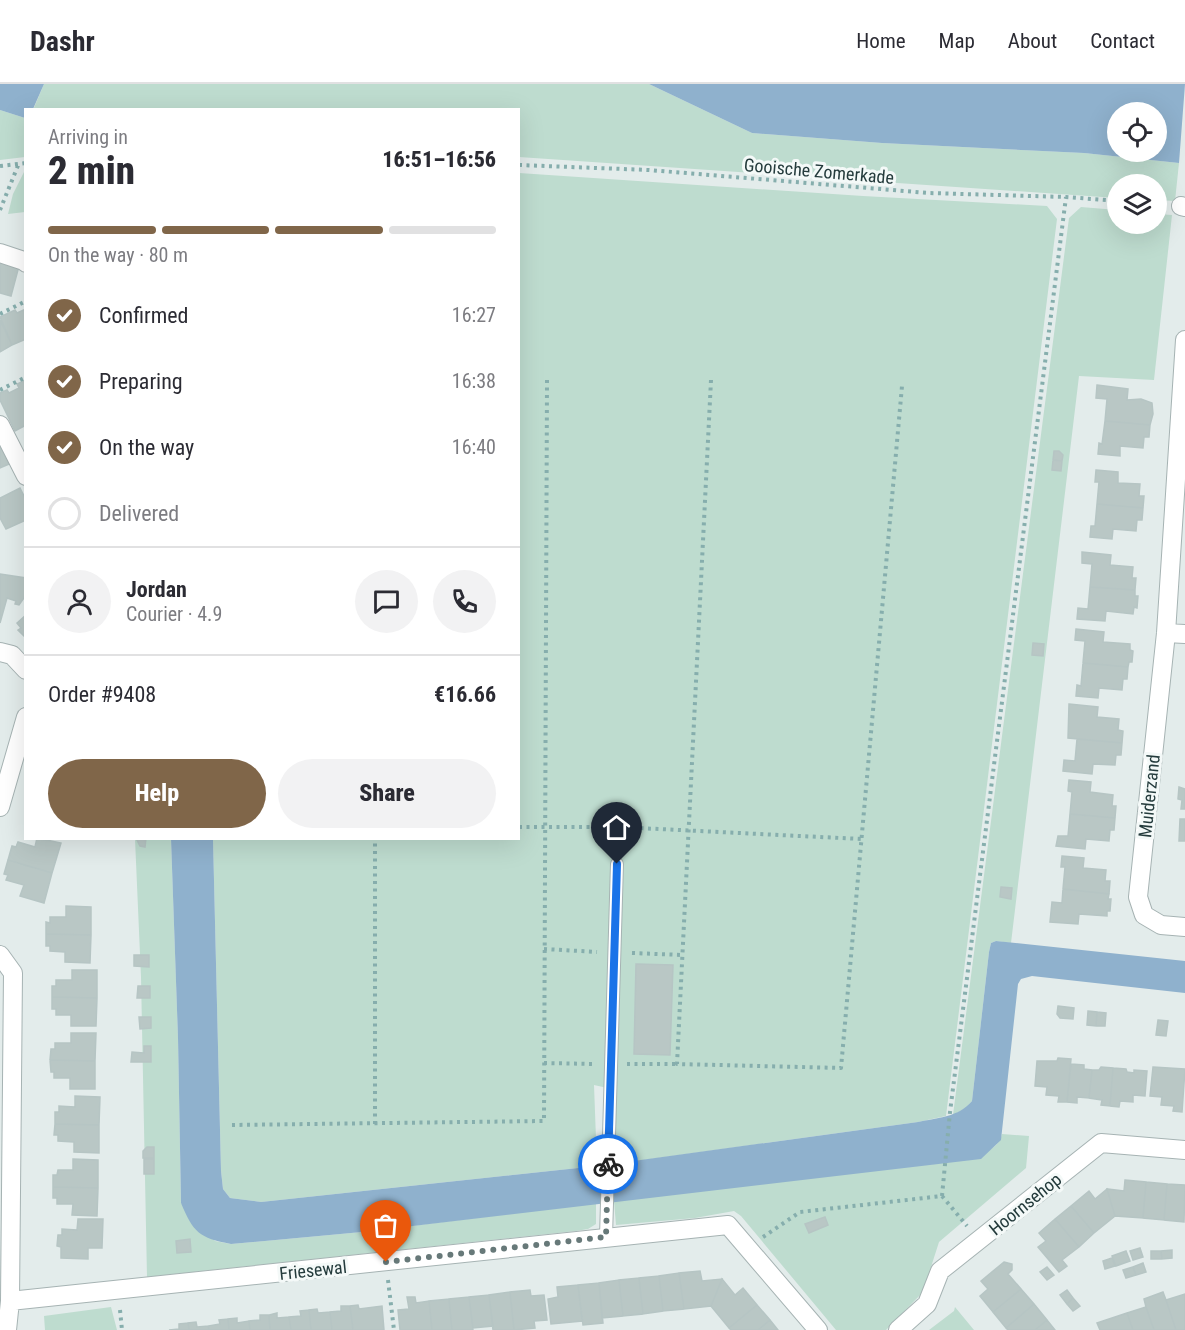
<!DOCTYPE html>
<meta charset="utf-8">
<style>
body{margin:0;font-family:"Roboto Condensed",sans-serif;background:#f2f2f3;color:#2b2b33;height:100vh;display:flex;flex-direction:column;font-size:22px;white-space:nowrap}
*{box-sizing:border-box;margin:0}
p{font-size:20px;color:#7c7c81}
.icon{flex:none;width:33px;height:33px;fill:none;stroke:currentColor;stroke-width:2;stroke-linecap:round;stroke-linejoin:round}
.map{position:relative;flex:1;overflow:hidden}
.drawer{position:absolute;left:24px;top:24px;width:496px;height:732px;display:flex;flex-direction:column;background:#fff;border-radius:0px;box-shadow:0 6px 24px #0002}
.drawer>*{flex:none}
.controls{position:absolute;left:1107px;top:18px;display:grid;gap:12px}
.controls a{display:grid;place-items:center;width:60px;height:60px;border-radius:50%;background:#fff;box-shadow:0 6px 24px #0002;font-size:30px}
.pin{position:absolute;display:grid;place-items:center;width:51px;height:51px;color:#fff;margin:-62px -26px;border-radius:50% 50% 50% 0;rotate:-45deg;box-shadow:0 0 6px #0007}
.pin .icon{rotate:45deg}
.courier{position:absolute;display:grid;place-items:center;width:60px;height:60px;margin:-30px;border:4px solid #1a73e8;border-radius:50%;background:#fff;color:#222;box-shadow:0 2px 8px #0007}
.overview em{font-style:normal;font-weight:800}
.overview div{display:flex;flex-direction:column-reverse}
.overview{display:flex;align-items:center;justify-content:space-between;height:102px;padding:0 24px}
h1{font-size:39px;font-weight:800;line-height:45px}
.bar{display:grid;grid-template-columns:repeat(4,1fr);gap:9px 6px;align-content:center;height:72px;padding:0 24px}
.bar i{height:8px;border-radius:4px;background:#e1e1e2}
.bar .on{background:#806649}
.bar p{grid-column:span 4}
.line{display:flex;align-items:center;gap:15px;padding:0 24px;border-top:2px solid #e1e1e2}
.line div{flex:1}
.round{display:grid;place-items:center;flex:none;width:63px;height:63px;border-radius:32px;background:#f2f2f3}
ol{padding:0 24px;list-style:none}
li{display:flex;align-items:center;gap:18px;height:66px}
li p{margin-inline-start:auto}
li .icon{padding:6px;border-radius:50%;background:#806649;color:#fff;stroke-width:4}
li:last-child{color:#7c7c81}
li i{width:33px;height:33px;border:3px solid #e1e1e2;border-radius:50%}
.primary-button{display:flex;gap:12px;margin-top:auto;padding:12px 24px}
.primary-button a{flex:1;height:69px;border-radius:36px;background:#806649;color:#fff;font-size:24px;font-weight:800;line-height:69px;text-align:center}
.primary-button a+a{background:#f2f2f3;color:#2b2b33}
header{display:flex;align-items:center;gap:36px;box-sizing:border-box;height:84px;padding:0 30px;background:#fff;border-bottom:2px solid #e1e1e2}
header strong{font-size:28px}
nav{display:flex;gap:33px;margin-inline-start:auto;font-size:21px}
.map>svg:first-child{display:block}
.green{fill:#bedccf}
.water{fill:#8fb1cd;fill-rule:evenodd}
.building{fill:#b9c7c5;stroke:#b6c5c4;stroke-width:1.5}
.lines{fill:none;stroke-linecap:round;stroke-linejoin:round}
.service-casing{stroke:#a6b3b3;stroke-width:14}
.minor-casing{stroke:#a6b3b3;stroke-width:20}
.path{stroke:#86aead;stroke-width:4;stroke-dasharray:3 4.5;stroke-linecap:butt}
.service{stroke:#fff;stroke-width:12}
.minor{stroke:#fff;stroke-width:18}
.done{stroke:#677979;stroke-width:6;stroke-dasharray:0 10.8}
.route{stroke:#1a73e8;stroke-width:8}
.labels{text-anchor:middle;dominant-baseline:central;stroke-width:6;stroke-linejoin:round;paint-order:stroke}
.street-label{font-size:18px;fill:#243b3c;stroke:#f4f9f8}
</style>
<header>
<strong>Dashr</strong>
<nav><a>Home</a><a>Map</a><a>About</a><a>Contact</a></nav>
</header>
<div class="map">
<svg width="1185" height="1246" viewBox="0 0 1185 1246">
<rect width="100%" height="100%" fill="#e3eceb"/>
<!-- green -->
<path class="green" d="M 44,0 L 649,0 L 752,49 L 882,59 L 1084,69 L 1179,79 L 1175,117 L 1157,116 L 1156,100 L 1118,100 L 1117,114 L 519,73 L 519,26 L 33,26 Z
M 0,26 L 25,34 L 25,73 L 0,76 Z
M 25,86 L 25,128 L 8,130 L 13,110 Z
M 519,89 L 863,112 L 1047,122 L 1057,135 L 946,1032 L 918,1038 L 615,1080 L 612,1005 L 594,1001 L 597,1082 L 261,1118 L 230,1114 L 223,1105 L 221,1087 L 213,755 L 519,754 Z
M 1081,123 L 1117,126 L 1118,140 L 1156,140 L 1157,130 L 1172,131 L 1154,296 L 1079,292 L 1011,859 L 996,857 L 991,859 L 989,868 L 972,1017 L 966,1024 L 953,1031 L 1069,134 Z
M 135,755 L 171,755 L 178,954 L 181,1119 L 215,1157 L 231,1160 L 362,1148 L 596,1119 L 596,1140 L 588,1145 L 576,1147 L 147,1193 L 141,893 Z
M 1002,1050 L 1029,1052 L 1026,1084 L 939,1158 L 923,1208 L 886,1246 L 836,1246 L 741,1132 L 734,1127 L 695,1134 L 616,1141 L 614,1117 L 941,1079 C 961,1074 997,1073 1002,1050 Z
M 111,1223 L 117,1246 L 45,1246 L 44,1232 Z
M 955,1223 L 974,1246 L 929,1246 L 954,1227 Z"/>
<!-- water -->
<path class="water" d="M 0,0 L 44,0 L 33,25 L 26,26 L 25,34 L 0,26 Z
M 649,0 L 1185,0 L 1179,79 L 1084,69 L 882,59 L 752,49 ZM 1156,28 L 1156,68 L 1118,68 L 1118,28 Z
M 171,755 L 213,755 L 221,1087 L 223,1105 L 230,1114 L 261,1118 L 597,1082 L 918,1038 C 937,1034 959,1033 972,1017 L 989,868 L 991,859 L 996,857 L 1185,877 L 1185,909 L 1032,892 L 1021,895 L 1018,900 L 1001,1056 L 981,1075 L 362,1148 L 231,1160 C 199,1154 193,1148 181,1119 L 178,954 Z"/>
<!-- building -->
<path class="building" d="M 0,177 L 19,182 L 11,212 L 0,209 Z
M 26,225 L 26,255 L 12,261 L 0,233 L 15,226 L 17,229 Z
M 0,236 L 12,261 L 0,268 Z
M 26,296 L 26,341 L 15,347 L 0,316 L 0,309 L 7,306 L 9,309 L 19,304 L 17,300 Z
M 1097,301 L 1128,305 L 1127,316 L 1141,315 L 1152,319 L 1153,330 L 1150,341 L 1105,337 L 1107,315 L 1096,314 Z
M 1105,337 L 1150,341 L 1149,353 L 1144,353 L 1143,364 L 1120,362 L 1120,372 L 1098,370 L 1099,359 L 1102,360 Z
M 0,360 L 9,380 L 0,384 Z
M 1054,367 L 1059,367 L 1063,371 L 1062,377 L 1053,376 Z
M 1053,376 L 1062,377 L 1061,387 L 1052,386 Z
M 1096,386 L 1118,388 L 1118,399 L 1140,400 L 1139,412 L 1144,412 L 1143,424 L 1097,420 L 1099,398 L 1095,398 Z
M 20,404 L 26,416 L 26,436 L 6,445 L 0,434 L 0,414 Z
M 1097,420 L 1143,424 L 1142,436 L 1137,436 L 1136,447 L 1113,445 L 1112,455 L 1090,453 L 1091,442 L 1095,442 Z
M 1082,468 L 1111,471 L 1110,481 L 1133,483 L 1132,494 L 1136,494 L 1135,506 L 1090,503 L 1092,480 L 1082,479 Z
M 0,490 L 26,494 L 26,511 L 19,521 L 15,520 L 16,517 L 7,514 L 0,539 Z
M 1090,503 L 1135,506 L 1135,512 L 1138,512 L 1137,524 L 1134,523 L 1133,530 L 1106,527 L 1105,537 L 1077,535 L 1078,524 L 1088,525 Z
M 26,531 L 26,554 L 18,546 L 21,544 L 17,539 Z
M 1076,545 L 1104,548 L 1103,558 L 1130,560 L 1130,566 L 1133,567 L 1132,578 L 1129,578 L 1128,583 L 1083,579 L 1085,557 L 1075,556 Z
M 1033,559 L 1044,560 L 1043,572 L 1032,571 Z
M 1083,579 L 1128,583 L 1127,595 L 1123,595 L 1122,606 L 1099,604 L 1098,614 L 1076,612 L 1077,601 L 1081,602 Z
M 1069,620 L 1098,623 L 1097,633 L 1119,635 L 1118,646 L 1123,647 L 1122,659 L 1068,654 Z
M 1077,655 L 1122,659 L 1121,671 L 1116,671 L 1115,681 L 1093,680 L 1092,690 L 1063,687 L 1064,676 L 1075,677 Z
M 1069,696 L 1091,698 L 1090,708 L 1113,711 L 1112,722 L 1116,722 L 1115,734 L 1070,730 L 1072,708 L 1068,707 Z
M 1179,703 L 1185,705 L 1185,725 L 1181,725 L 1182,716 L 1178,715 Z
M 1070,730 L 1115,734 L 1114,746 L 1110,746 L 1109,757 L 1086,755 L 1085,765 L 1056,762 L 1058,752 L 1068,752 Z
M 1180,735 L 1185,735 L 1185,757 L 1179,757 Z
M 37,754 L 61,759 L 52,789 L 8,776 L 12,762 L 16,763 L 18,758 L 35,763 Z
M 136,754 L 146,754 L 145,763 L 140,762 Z
M 1062,772 L 1084,774 L 1083,784 L 1106,786 L 1105,797 L 1110,797 L 1109,810 L 1063,805 L 1065,783 L 1061,783 Z
M 8,776 L 52,789 L 44,819 L 20,812 L 24,801 L 6,796 L 8,791 L 4,790 Z
M 1001,803 L 1012,804 L 1011,815 L 1000,813 Z
M 1063,805 L 1109,810 L 1108,815 L 1111,815 L 1110,827 L 1107,827 L 1107,832 L 1079,830 L 1078,840 L 1050,838 L 1052,818 L 1062,819 Z
M 66,822 L 91,823 L 91,851 L 46,850 L 46,838 L 50,839 L 50,833 L 66,833 Z
M 46,850 L 91,851 L 90,879 L 65,878 L 65,868 L 50,867 L 50,862 L 46,862 Z
M 134,871 L 149,871 L 149,883 L 134,882 Z
M 636,880 L 673,881 L 670,971 L 634,970 Z
M 72,886 L 97,886 L 97,914 L 52,913 L 52,902 L 56,902 L 56,896 L 72,896 Z
M 138,902 L 150,902 L 150,914 L 137,914 Z
M 52,913 L 97,914 L 96,942 L 71,942 L 71,931 L 56,931 L 56,925 L 52,925 Z
M 1058,922 L 1074,924 L 1073,935 L 1060,934 L 1057,930 Z
M 1088,927 L 1097,928 L 1096,942 L 1087,941 Z
M 1097,928 L 1106,929 L 1105,942 L 1096,942 Z
M 139,933 L 151,933 L 151,944 L 140,945 Z
M 1158,936 L 1168,937 L 1166,952 L 1156,951 Z
M 71,949 L 96,949 L 95,977 L 50,976 L 51,965 L 55,965 L 55,959 L 71,959 Z
M 144,962 L 151,962 L 151,978 L 131,978 L 132,968 L 144,969 Z
M 1058,974 L 1071,975 L 1067,1018 L 1058,1018 L 1059,1012 L 1046,1011 L 1047,1003 L 1035,1002 L 1037,977 L 1057,977 Z
M 50,976 L 95,977 L 95,1005 L 70,1005 L 70,994 L 54,994 L 54,988 L 51,988 Z
M 1071,980 L 1084,981 L 1084,985 L 1092,986 L 1089,1014 L 1077,1013 L 1077,1019 L 1067,1018 Z
M 1101,983 L 1113,984 L 1110,1022 L 1101,1021 L 1102,1016 L 1089,1014 L 1092,986 L 1099,986 Z
M 1153,983 L 1185,985 L 1182,1028 L 1173,1027 L 1174,1022 L 1161,1021 L 1162,1013 L 1150,1012 Z
M 1113,984 L 1126,985 L 1127,988 L 1134,989 L 1134,986 L 1147,987 L 1145,1012 L 1133,1011 L 1133,1018 L 1120,1017 L 1119,1023 L 1110,1022 Z
M 75,1012 L 100,1013 L 99,1041 L 55,1040 L 55,1028 L 59,1028 L 59,1022 L 75,1023 Z
M 55,1040 L 99,1041 L 99,1069 L 74,1068 L 74,1058 L 58,1057 L 58,1051 L 54,1051 Z
M 147,1063 L 154,1063 L 154,1074 L 143,1074 L 143,1067 Z
M 73,1075 L 98,1076 L 98,1104 L 53,1103 L 53,1091 L 57,1091 L 58,1086 L 73,1086 Z
M 144,1075 L 154,1075 L 154,1090 L 144,1090 Z
M 1125,1096 L 1146,1098 L 1143,1134 L 1115,1132 L 1107,1105 L 1124,1107 Z
M 1146,1098 L 1167,1100 L 1164,1136 L 1143,1134 Z
M 1167,1100 L 1185,1101 L 1184,1138 L 1164,1136 Z
M 53,1103 L 98,1104 L 97,1132 L 72,1131 L 73,1120 L 57,1120 L 57,1114 L 53,1114 Z
M 1107,1105 L 1115,1132 L 1094,1149 L 1071,1122 L 1089,1107 L 1095,1115 Z
M 1071,1122 L 1094,1149 L 1079,1163 L 1055,1135 Z
M 825,1133 L 828,1141 L 809,1149 L 805,1140 Z
M 78,1135 L 103,1135 L 102,1164 L 88,1164 L 88,1175 L 61,1174 L 61,1163 L 57,1162 L 58,1151 L 62,1151 L 62,1145 L 77,1146 Z
M 1055,1135 L 1079,1163 L 1062,1176 L 1067,1182 L 1059,1188 L 1038,1163 L 1046,1157 L 1039,1149 Z
M 190,1155 L 191,1168 L 177,1169 L 176,1157 Z
M 1140,1164 L 1143,1173 L 1133,1176 L 1130,1167 Z
M 1172,1166 L 1172,1174 L 1162,1175 L 1161,1167 Z
M 1126,1167 L 1130,1177 L 1116,1182 L 1112,1172 Z
M 1151,1167 L 1161,1167 L 1162,1175 L 1151,1175 Z
M 1112,1174 L 1115,1182 L 1105,1185 L 1103,1177 Z
M 1004,1178 L 1012,1180 L 1012,1186 L 1008,1190 L 1021,1205 L 993,1228 L 980,1212 L 988,1205 L 981,1197 Z
M 1143,1179 L 1146,1188 L 1136,1191 L 1133,1183 Z
M 1047,1183 L 1054,1191 L 1047,1196 L 1040,1188 Z
M 1133,1183 L 1136,1191 L 1126,1194 L 1123,1186 Z
M 700,1187 L 702,1197 L 722,1195 L 711,1222 L 684,1225 L 679,1189 Z
M 679,1189 L 684,1225 L 663,1227 L 659,1192 Z
M 659,1192 L 663,1227 L 643,1230 L 639,1194 Z
M 639,1194 L 643,1230 L 623,1232 L 619,1196 Z
M 722,1195 L 735,1211 L 743,1204 L 757,1221 L 729,1244 L 711,1222 Z
M 619,1196 L 623,1232 L 602,1234 L 599,1199 Z
M 599,1199 L 603,1239 L 583,1241 L 578,1201 Z
M 578,1201 L 582,1237 L 551,1240 L 548,1215 L 558,1213 L 557,1203 Z
M 1021,1205 L 1034,1220 L 1006,1244 L 993,1228 Z
M 530,1206 L 531,1212 L 544,1211 L 547,1236 L 534,1237 L 535,1244 L 514,1246 L 510,1208 Z
M 1067,1206 L 1073,1214 L 1067,1220 L 1060,1211 Z
M 510,1208 L 514,1246 L 493,1246 L 489,1211 Z
M 1163,1208 L 1166,1216 L 1176,1246 L 1154,1246 L 1146,1223 L 1144,1215 Z
M 1185,1210 L 1185,1246 L 1176,1246 L 1166,1216 Z
M 489,1211 L 493,1242 L 473,1244 L 469,1213 Z
M 407,1213 L 415,1213 L 416,1219 L 429,1217 L 432,1246 L 400,1246 L 398,1226 L 409,1225 Z
M 469,1213 L 473,1246 L 452,1246 L 449,1215 Z
M 1073,1214 L 1080,1222 L 1073,1227 L 1067,1220 Z
M 449,1215 L 452,1246 L 432,1246 L 429,1217 Z
M 1034,1220 L 1047,1236 L 1035,1246 L 1008,1246 L 1006,1244 Z
M 358,1221 L 359,1225 L 382,1222 L 384,1246 L 353,1246 L 350,1222 Z
M 757,1221 L 770,1236 L 758,1246 L 731,1246 L 729,1244 Z
M 341,1222 L 350,1222 L 353,1246 L 332,1246 L 330,1228 L 341,1227 Z
M 1146,1223 L 1154,1246 L 1133,1246 L 1127,1229 Z
M 317,1225 L 318,1229 L 330,1228 L 332,1246 L 311,1246 L 309,1226 Z
M 309,1226 L 311,1246 L 291,1246 L 289,1233 L 301,1232 L 300,1227 Z
M 277,1229 L 277,1234 L 289,1233 L 291,1246 L 270,1246 L 269,1231 Z
M 1127,1229 L 1133,1246 L 1100,1246 L 1097,1239 Z
M 260,1231 L 269,1231 L 270,1246 L 250,1246 L 249,1237 L 260,1236 Z
M 237,1234 L 237,1239 L 249,1237 L 250,1246 L 229,1246 L 228,1235 Z
M 228,1235 L 229,1246 L 209,1246 L 208,1242 L 220,1240 L 219,1236 Z
M 770,1236 L 778,1246 L 758,1246 Z
M 1047,1236 L 1055,1246 L 1035,1246 Z
M 196,1238 L 197,1243 L 208,1242 L 209,1246 L 189,1246 L 188,1239 Z
M 188,1239 L 189,1246 L 169,1246 L 179,1245 L 179,1240 Z"/>
<g class="lines">
<!-- service casing -->
<g class="service-casing">
<path id="service" d="M 606,1153 L 617,780"/>
</g>
<!-- minor casing -->
<g class="minor-casing">
<path id="minor" d="M 1181,122 L 1185,123
M 0,169 L 24,177 L 26,179
M 1185,256 L 1166,549 L 1138,813 L 1144,831 L 1161,841 L 1185,843
M 0,341 L 26,392
M 1166,549 L 1185,550
M 0,568 L 12,571 L 26,586
M 0,723 L 26,633
M 0,871 L 13,889 L 10,1217 L 7,1246
M 10,1217 L 728,1141 L 818,1246
M 898,1246 L 927,1220 L 940,1187 L 1101,1059 L 1185,1066"/>
</g>
<!-- path -->
<path class="path" d="M 519,81 L 649,86 L 929,109 L 1066,113 L 1118,117
M 0,82 L 26,79
M 0,126 L 19,79
M 0,230 L 26,217
M 711,296 L 677,980 L 841,984 L 902,302
M 0,306 L 26,293
M 519,743 L 618,743 L 617,764
M 618,743 L 861,755
M 544,865 L 597,868
M 632,869 L 683,871
M 544,979 L 595,980
M 627,980 L 677,980
M 375,1040 L 375,754
M 232,1041 L 544,1037 L 547,296
M 942,1112 L 950,1028 L 1066,113
M 763,1153 L 800,1128 L 942,1112 L 967,1142
M 388,1196 L 394,1246
M 120,1226 L 122,1246"/>
<!-- service -->
<use href="#service" class="service"/>
<!-- minor -->
<use href="#minor" class="minor"/>
</g>
<g class="lines">
<!-- done -->
<path class="done" d="M 386,1178 L 606,1153 L 608,1080"/>
<!-- route -->
<path class="route" d="M 608,1080 L 617,780"/>
</g>
<g class="labels">
<!-- street labels -->
<g class="street-label">
<text transform="translate(819 87) rotate(5)">Gooische Zomerkade</text>
<text transform="translate(1149 712) rotate(-84)">Muiderzand</text>
<text transform="translate(1025 1120) rotate(-39)">Hoornsehop</text>
<text transform="translate(313 1186) rotate(-6)">Friesewal</text>
</g>
</g>
</svg>
<div class="controls">
<a><svg class="icon" aria-label="locate" viewBox="0 0 24 24"><circle cx="12" cy="12" r="6"/><path d="M12 2v4M12 18v4M2 12h4M18 12h4"/></svg></a>
<a><svg class="icon" aria-label="layers" viewBox="0 0 24 24"><path d="M12 4l9 5-9 5-9-5zM3 14l9 5 9-5"/></svg></a>
</div>
<div class="pin" style="left:386px;top:1178px;background:#ea580c"><svg class="icon" aria-label="bag" viewBox="0 0 24 24"><path d="M5 8h14l-1 12H6zM9 8a3 3 0 0 1 6 0"/></svg></div>
<div class="pin" style="left:617px;top:780px;background:#1f2937"><svg class="icon" aria-label="home" viewBox="0 0 24 24"><path d="M3 11l9-7 9 7M6 9v11h12V9"/></svg></div>
<div class="courier" style="left:608px;top:1080px"><svg class="icon" aria-label="bike" viewBox="0 0 24 24"><circle cx="6" cy="16" r="4"/><circle cx="18" cy="16" r="4"/><path d="M6 16l4-8h5l3 8M10 8l3 8H6M13 5h3"/></svg></div>
<section class="drawer">
<div class="overview"><div><h1>2 min</h1><p>Arriving in</p></div><em>16:51–16:56</em></div>
<div class="bar"><i class="on"></i><i class="on"></i><i class="on"></i><i></i><p>On the way · 80 m</p></div>
<ol>
<li><svg class="icon" aria-label="check" viewBox="0 0 24 24"><path d="M5 12l5 5 9-10"/></svg>Confirmed<p>16:27</p></li>
<li><svg class="icon" aria-label="check" viewBox="0 0 24 24"><path d="M5 12l5 5 9-10"/></svg>Preparing<p>16:38</p></li>
<li><svg class="icon" aria-label="check" viewBox="0 0 24 24"><path d="M5 12l5 5 9-10"/></svg>On the way<p>16:40</p></li>
<li><i></i>Delivered</li>
</ol>
<div class="line" style="height:108px"><a class="round"><svg class="icon" aria-label="person" viewBox="0 0 24 24"><circle cx="12" cy="8" r="4"/><path d="M4 21q1-7 8-7t8 7"/></svg></a><div><b>Jordan</b><p>Courier · 4.9</p></div><a class="round"><svg class="icon" aria-label="chat" viewBox="0 0 24 24"><path d="M4 5h16v11H9l-5 4z"/></svg></a><a class="round"><svg class="icon" aria-label="phone" viewBox="0 0 24 24"><path d="M5 4h4l2 5-3 2q2 4 5 5l2-3 5 2v4C11 20 4 13 5 4z"/></svg></a></div>
<div class="line" style="height:78px"><div>Order #9408</div><b>€16.66</b></div>
<div class="primary-button"><a>Help</a><a>Share</a></div>
</section>
</div>
